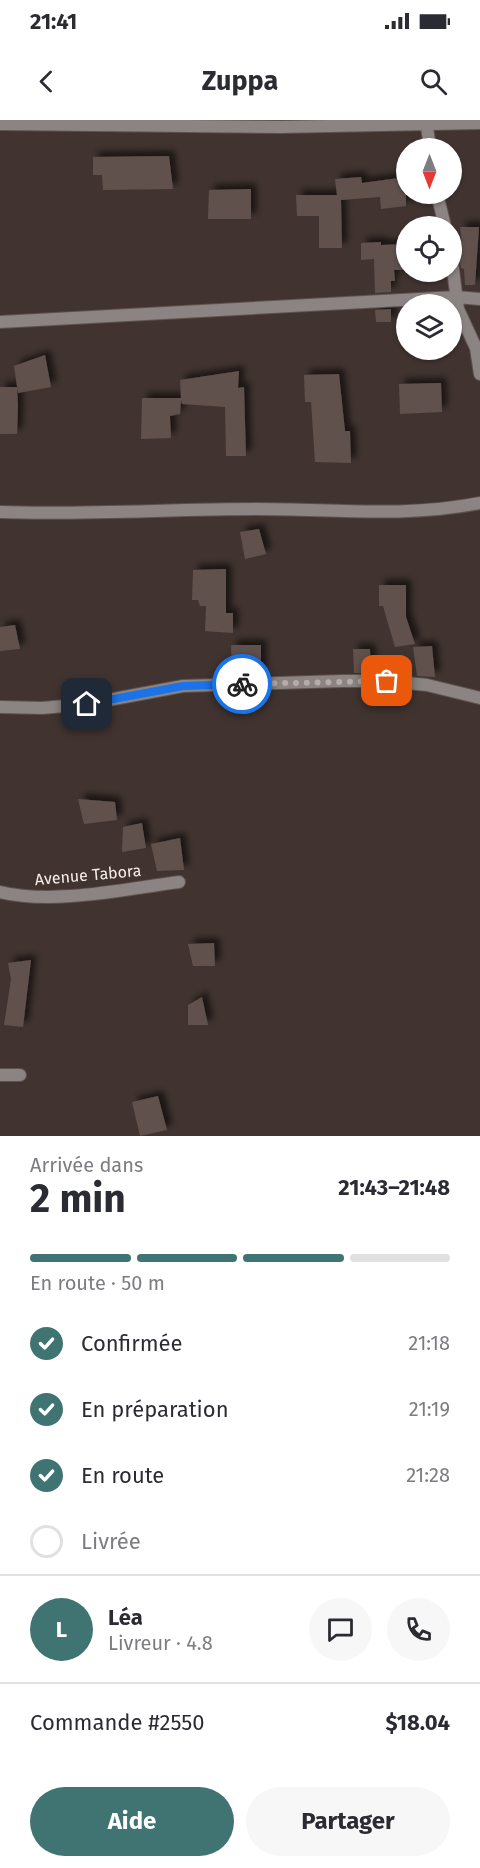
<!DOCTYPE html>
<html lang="fr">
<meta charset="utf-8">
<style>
body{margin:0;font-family:"Fira Sans",sans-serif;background:#f7f7f7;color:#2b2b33;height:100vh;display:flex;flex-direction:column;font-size:22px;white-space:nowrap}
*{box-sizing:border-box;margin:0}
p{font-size:20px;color:#7c7c81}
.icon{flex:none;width:33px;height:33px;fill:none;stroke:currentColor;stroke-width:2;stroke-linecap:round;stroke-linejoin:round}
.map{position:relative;height:1016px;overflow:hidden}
.drawer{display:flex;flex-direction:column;background:#fff;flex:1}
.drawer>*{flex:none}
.needle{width:39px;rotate:180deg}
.controls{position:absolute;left:396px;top:18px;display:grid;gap:12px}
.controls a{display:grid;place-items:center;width:66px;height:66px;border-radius:50%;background:#fff;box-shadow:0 2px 4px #0004;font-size:30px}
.pin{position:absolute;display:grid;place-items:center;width:51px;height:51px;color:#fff;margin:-26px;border-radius:12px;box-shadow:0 3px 9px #0006}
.courier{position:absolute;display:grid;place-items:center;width:60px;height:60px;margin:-30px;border:4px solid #1a73e8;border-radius:50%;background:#fff;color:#222;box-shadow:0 2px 8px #0007}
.head em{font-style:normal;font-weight:700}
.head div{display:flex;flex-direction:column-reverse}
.head{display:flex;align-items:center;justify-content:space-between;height:102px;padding:0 30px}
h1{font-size:39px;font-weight:700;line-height:45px}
.bar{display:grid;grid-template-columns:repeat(4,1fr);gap:9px 6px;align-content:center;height:72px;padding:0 30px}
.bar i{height:8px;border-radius:4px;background:#e1e1e2}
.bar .active{background:#407472}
.bar p{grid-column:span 4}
.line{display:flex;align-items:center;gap:15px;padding:0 30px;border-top:2px solid #e1e1e2}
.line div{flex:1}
.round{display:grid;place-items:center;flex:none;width:63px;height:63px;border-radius:32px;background:#f7f7f7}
ol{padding:0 30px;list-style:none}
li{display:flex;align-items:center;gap:18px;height:66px}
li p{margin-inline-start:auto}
li .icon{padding:6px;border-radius:50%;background:#407472;color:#fff;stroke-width:4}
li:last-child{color:#7c7c81}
li i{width:33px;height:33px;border:3px solid #e1e1e2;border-radius:50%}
.cta{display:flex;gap:12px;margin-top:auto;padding:12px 30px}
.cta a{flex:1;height:69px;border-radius:36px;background:#407472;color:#fff;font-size:24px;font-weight:700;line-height:69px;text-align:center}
.cta a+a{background:#f7f7f7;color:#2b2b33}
.status{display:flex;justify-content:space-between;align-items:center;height:42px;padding:0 30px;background:#fff;direction:ltr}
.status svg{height:16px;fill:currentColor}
header{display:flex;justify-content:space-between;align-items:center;height:78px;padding:0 30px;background:#fff;font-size:27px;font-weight:700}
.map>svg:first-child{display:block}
.building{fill:#60514d;filter:url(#shadow)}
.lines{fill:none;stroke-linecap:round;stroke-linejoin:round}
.street-casing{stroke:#5e524e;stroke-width:14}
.street{stroke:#8b8482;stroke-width:12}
.done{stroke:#b7acaa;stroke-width:6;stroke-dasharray:0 10.8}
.route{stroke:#1a73e8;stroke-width:8}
.labels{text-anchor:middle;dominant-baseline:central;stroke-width:6;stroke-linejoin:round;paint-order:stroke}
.street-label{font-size:16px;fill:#f6edeb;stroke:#413430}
</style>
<div class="status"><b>21:41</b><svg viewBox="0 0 49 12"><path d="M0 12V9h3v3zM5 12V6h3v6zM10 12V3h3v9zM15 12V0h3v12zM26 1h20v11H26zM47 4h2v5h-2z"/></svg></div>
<header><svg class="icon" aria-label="back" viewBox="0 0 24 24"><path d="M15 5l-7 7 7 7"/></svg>Zuppa<svg class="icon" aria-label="search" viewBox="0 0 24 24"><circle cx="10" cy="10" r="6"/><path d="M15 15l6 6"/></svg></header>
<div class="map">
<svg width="480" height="1016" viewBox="0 0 480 1016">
<defs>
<filter id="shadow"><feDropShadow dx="5.5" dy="-5.5" stdDeviation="3" flood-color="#0009"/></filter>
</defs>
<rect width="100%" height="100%" fill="#413430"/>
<!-- building -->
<path class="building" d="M 169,36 L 173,69 L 103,70 L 102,55 L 93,55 L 93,37 Z
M 361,57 L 362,63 L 406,57 L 406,86 L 381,89 L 380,77 L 341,80 L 342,128 L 319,128 L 319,96 L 297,96 L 296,75 L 337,75 L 335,59 Z
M 251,69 L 251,99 L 208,99 L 209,70 Z
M 460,107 L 479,107 L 475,165 L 465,165 L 464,149 L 461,148 L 459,139 L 459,125 L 462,125 Z
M 381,122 L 381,125 L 406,124 L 406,150 L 394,150 L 395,161 L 391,161 L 391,172 L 375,173 L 374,139 L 361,140 L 361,123 Z
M 391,189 L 391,202 L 376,202 L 375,190 Z
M 45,235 L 51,267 L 18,273 L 14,246 Z
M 239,251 L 238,268 L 244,267 L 246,336 L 226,336 L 225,287 L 182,284 L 181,280 L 180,294 L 170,296 L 171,318 L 141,319 L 142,278 L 181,278 L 180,260 Z
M 339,254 L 345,311 L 350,311 L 351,343 L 315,342 L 311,282 L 305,282 L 304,255 Z
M 441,263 L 442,292 L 400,294 L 399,264 Z
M 0,267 L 17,267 L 18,285 L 17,314 L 0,314 Z
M 259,409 L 266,434 L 245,439 L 240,412 Z
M 226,449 L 226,493 L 233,493 L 233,513 L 205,511 L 206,486 L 200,486 L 198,480 L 192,480 L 193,450 Z
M 379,465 L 406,465 L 406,497 L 415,524 L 395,527 L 383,486 L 379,486 Z
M 15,505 L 20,529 L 0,531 L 0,507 Z
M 231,525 L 261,525 L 261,555 L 232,556 Z
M 432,526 L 435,557 L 417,556 L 413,527 Z
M 353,529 L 370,529 L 371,553 L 354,553 Z
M 78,679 L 115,682 L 117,700 L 84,704 Z
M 142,703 L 146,728 L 122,732 L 123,707 Z
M 180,718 L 184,750 L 157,751 L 151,724 Z
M 214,823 L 215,846 L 193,846 L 188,824 Z
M 31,840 L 23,907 L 4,905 L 11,859 L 8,843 Z
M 202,877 L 208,905 L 188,905 L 188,885 Z
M 158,976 L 167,1010 L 140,1016 L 132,982 Z"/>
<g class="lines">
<!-- street casing -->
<g class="street-casing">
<path id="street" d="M 426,0 L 430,28
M 0,4 L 280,7 L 480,3
M 437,74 L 445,106
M 452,142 L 458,189 L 476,228 L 480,254
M 0,202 L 456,177 L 480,179
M 0,392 C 86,395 171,389 256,389 C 333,389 404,398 480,383
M 0,587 L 42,588 L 87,584 L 183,566 L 342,561 L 387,561 L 427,565 L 480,578
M 0,772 C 53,785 125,769 179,762
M 0,955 L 20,955"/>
</g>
<!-- street -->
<use href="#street" class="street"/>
</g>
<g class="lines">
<!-- done -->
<path class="done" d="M 242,564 L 387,561"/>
<!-- route -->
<path class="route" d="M 87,584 L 183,566 L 242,564"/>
</g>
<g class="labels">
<!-- street labels -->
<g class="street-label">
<text transform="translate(88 755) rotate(-5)">Avenue Tabora</text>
</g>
</g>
</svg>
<div class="controls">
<a><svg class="needle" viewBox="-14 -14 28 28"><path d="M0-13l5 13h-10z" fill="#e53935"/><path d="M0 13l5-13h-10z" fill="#7c7c81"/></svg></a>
<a><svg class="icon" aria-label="locate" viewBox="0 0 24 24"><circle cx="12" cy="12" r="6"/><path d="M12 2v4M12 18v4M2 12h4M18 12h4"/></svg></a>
<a><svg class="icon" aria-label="layers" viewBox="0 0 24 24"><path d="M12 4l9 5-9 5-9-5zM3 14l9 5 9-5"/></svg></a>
</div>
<div class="pin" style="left:387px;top:561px;background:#ea580c"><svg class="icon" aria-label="bag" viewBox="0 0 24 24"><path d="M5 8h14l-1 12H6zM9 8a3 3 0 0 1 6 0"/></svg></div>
<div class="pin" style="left:87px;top:584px;background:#1f2937"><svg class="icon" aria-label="home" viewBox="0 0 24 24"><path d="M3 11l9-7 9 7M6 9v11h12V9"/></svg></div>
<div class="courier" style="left:242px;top:564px"><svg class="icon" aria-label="bike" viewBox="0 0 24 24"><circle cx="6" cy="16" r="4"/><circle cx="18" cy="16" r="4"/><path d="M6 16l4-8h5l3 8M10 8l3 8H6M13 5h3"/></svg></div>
</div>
<section class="drawer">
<div class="head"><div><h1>2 min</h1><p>Arrivée dans</p></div><em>21:43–21:48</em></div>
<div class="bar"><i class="active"></i><i class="active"></i><i class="active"></i><i></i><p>En route · 50 m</p></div>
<ol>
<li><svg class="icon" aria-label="check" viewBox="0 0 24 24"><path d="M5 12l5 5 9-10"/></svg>Confirmée<p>21:18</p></li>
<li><svg class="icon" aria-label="check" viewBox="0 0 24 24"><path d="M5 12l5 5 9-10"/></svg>En préparation<p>21:19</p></li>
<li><svg class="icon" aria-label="check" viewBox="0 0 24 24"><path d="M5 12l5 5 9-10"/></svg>En route<p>21:28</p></li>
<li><i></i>Livrée</li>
</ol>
<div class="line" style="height:108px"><b class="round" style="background:#407472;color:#fff">L</b><div><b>Léa</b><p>Livreur · 4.8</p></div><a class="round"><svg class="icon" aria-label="chat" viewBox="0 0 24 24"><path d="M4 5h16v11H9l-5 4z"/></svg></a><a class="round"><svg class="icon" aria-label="phone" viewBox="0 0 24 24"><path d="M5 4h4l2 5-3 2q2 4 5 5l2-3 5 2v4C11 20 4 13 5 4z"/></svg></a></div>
<div class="line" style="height:78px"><div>Commande #2550</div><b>$18.04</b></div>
<div class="cta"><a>Aide</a><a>Partager</a></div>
</section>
